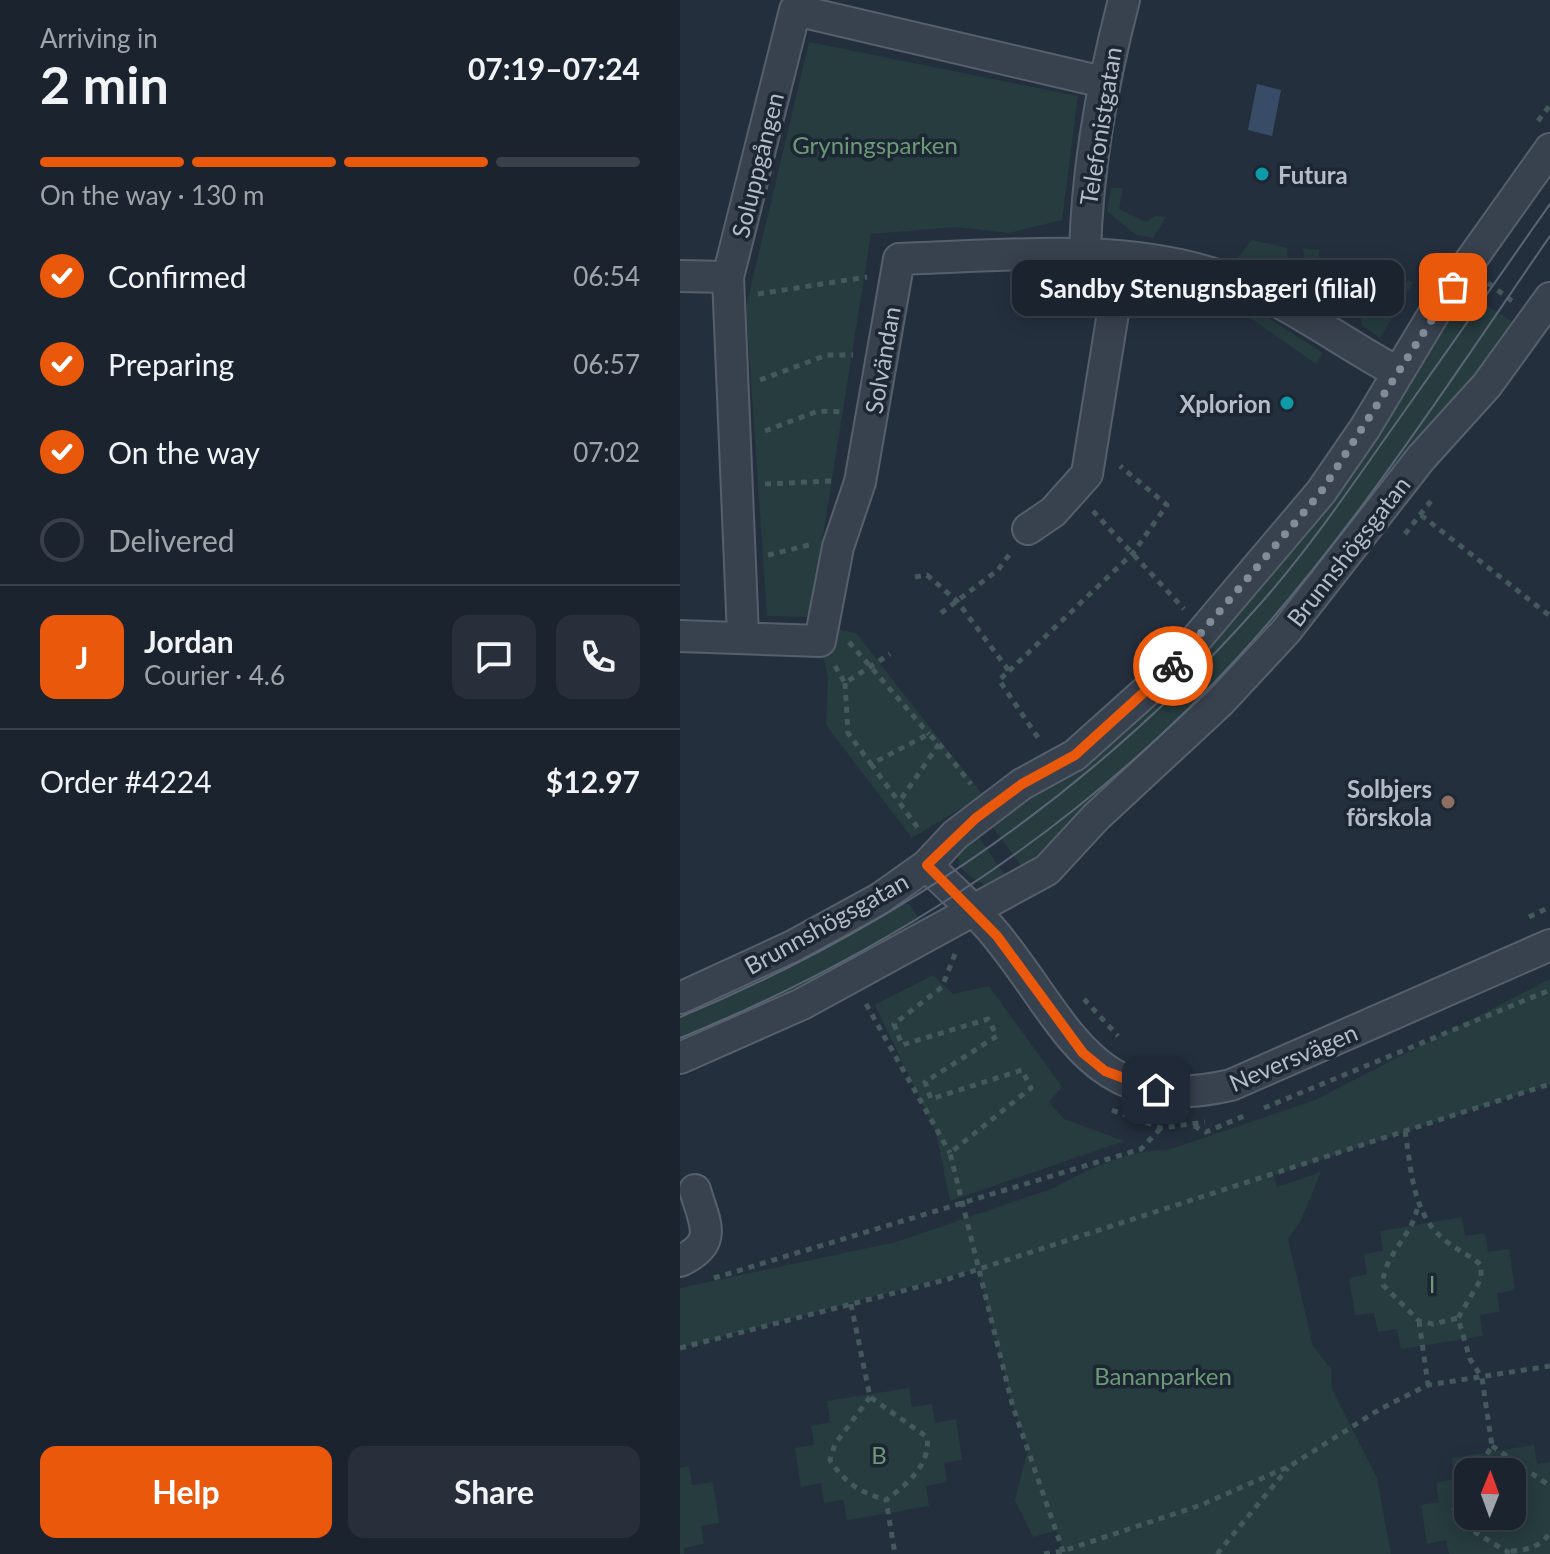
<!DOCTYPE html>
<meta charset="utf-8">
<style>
body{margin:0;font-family:Lato,sans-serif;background:#282f3a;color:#f1f3f6;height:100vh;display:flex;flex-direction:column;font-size:30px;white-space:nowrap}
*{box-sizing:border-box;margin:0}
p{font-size:26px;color:#a0a4aa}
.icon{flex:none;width:44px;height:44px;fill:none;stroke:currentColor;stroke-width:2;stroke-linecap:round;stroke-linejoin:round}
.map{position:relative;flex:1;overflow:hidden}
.side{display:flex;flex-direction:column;background:#1b232e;width:680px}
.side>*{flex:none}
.needle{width:52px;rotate:1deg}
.buttons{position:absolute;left:774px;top:1458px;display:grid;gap:16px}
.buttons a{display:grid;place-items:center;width:72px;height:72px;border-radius:16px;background:#1b232e;box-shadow:0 4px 20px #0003,0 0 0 2px #39404a;font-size:40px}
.pin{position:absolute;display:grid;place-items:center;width:68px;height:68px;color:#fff;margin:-34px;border-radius:16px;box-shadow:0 4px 12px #0006}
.courier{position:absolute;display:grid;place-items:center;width:80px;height:80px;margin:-40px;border:6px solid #ea580c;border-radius:50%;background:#fff;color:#222;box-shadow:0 2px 10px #0007}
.bubble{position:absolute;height:56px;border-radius:16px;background:#1b232e;box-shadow:0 4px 20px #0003,0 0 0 2px #39404a;font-size:26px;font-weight:700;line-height:56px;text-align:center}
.headline em{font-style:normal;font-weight:700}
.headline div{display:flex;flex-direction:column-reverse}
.headline{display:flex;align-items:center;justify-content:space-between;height:136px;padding:0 40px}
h1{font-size:52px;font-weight:700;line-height:60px}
.bar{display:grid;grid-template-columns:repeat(4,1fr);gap:12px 8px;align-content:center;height:96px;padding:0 40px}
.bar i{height:10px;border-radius:6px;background:#39404a}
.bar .current{background:#ea580c}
.bar p{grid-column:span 4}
.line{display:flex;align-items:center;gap:20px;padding:0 40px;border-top:2px solid #39404a}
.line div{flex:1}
.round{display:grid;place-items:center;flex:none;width:84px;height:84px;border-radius:16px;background:#282f3a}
ol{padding:0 40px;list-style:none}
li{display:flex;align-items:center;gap:24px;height:88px}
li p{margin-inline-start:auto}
li .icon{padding:8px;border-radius:50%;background:#ea580c;color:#fff;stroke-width:4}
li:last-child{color:#a0a4aa}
li i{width:44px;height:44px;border:4px solid #39404a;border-radius:50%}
.action{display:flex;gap:16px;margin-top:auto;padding:16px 40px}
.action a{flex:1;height:92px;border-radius:16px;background:#ea580c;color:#fff;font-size:32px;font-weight:700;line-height:92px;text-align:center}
.action a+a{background:#282f3a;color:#f1f3f6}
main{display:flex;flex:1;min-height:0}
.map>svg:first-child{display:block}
.green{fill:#263c3f;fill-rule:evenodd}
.water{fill:#394c67}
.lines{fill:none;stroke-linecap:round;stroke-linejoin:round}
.minor-casing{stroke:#565f6c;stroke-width:34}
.path{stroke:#44595c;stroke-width:5;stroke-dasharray:6 6;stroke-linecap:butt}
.minor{stroke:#38414e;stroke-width:30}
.tram{stroke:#5a6575;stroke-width:2}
.done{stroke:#828b98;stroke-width:8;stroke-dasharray:0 14.4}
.route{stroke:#ea580c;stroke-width:10}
.culture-dot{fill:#0f9aa8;stroke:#1d2633;stroke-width:3}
.education-dot{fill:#8d6e63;stroke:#1d2633;stroke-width:3}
.labels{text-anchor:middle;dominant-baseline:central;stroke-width:7;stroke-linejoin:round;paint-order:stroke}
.street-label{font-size:24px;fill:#b4bcc9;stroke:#1d2633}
.park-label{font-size:24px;fill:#6b9a76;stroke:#1d2633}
.poi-label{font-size:24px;font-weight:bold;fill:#b4bcc9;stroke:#1d2633;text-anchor:end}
</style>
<main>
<section class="side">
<div class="headline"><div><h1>2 min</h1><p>Arriving in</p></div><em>07:19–07:24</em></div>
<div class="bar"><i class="current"></i><i class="current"></i><i class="current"></i><i></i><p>On the way · 130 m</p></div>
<ol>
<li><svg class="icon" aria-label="check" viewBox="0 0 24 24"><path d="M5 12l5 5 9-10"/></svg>Confirmed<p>06:54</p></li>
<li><svg class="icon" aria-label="check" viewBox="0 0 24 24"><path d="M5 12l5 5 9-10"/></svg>Preparing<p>06:57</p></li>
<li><svg class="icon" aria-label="check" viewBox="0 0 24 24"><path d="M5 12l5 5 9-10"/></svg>On the way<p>07:02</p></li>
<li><i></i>Delivered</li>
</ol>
<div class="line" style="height:144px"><b class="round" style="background:#ea580c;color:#fff">J</b><div><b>Jordan</b><p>Courier · 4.6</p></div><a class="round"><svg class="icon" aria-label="chat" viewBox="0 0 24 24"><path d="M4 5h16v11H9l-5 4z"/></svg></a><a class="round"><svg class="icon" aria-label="phone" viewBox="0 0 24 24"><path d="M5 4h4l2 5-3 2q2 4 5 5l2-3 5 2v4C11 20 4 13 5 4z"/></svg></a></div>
<div class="line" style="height:104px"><div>Order #4224</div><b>$12.97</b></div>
<div class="action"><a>Help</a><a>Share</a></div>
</section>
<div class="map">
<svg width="870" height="1554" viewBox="0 0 870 1554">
<rect width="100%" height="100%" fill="#242f3e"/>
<!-- green -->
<path class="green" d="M 129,42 L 398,96 L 382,220 L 329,233 L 276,227 L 191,234 L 130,617 L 87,616 L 66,307 Z
M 431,188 L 443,188 L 439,209 L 466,222 L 475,216 L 486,217 L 473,238 L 456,235 L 427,211 Z
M 572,240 L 607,248 L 609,278 C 593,267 583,259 565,267 L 555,261 Z
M 623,248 L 639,250 L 641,284 L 656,297 L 648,304 L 629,291 Z
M 728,280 L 733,283 L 700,338 L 682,325 L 681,317 L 703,313 Z
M 533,287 L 556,297 L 643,353 L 636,364 L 532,291 Z
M 781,289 L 836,324 L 661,546 L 531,696 L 345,871 L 309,822 L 505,669 Z
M 143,626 L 176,633 L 303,795 L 232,838 L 146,725 L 148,678 L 140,641 Z
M 294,831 L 330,882 C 307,890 296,883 279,866 L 278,850 Z
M 211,904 L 229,904 L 244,926 L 138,983 L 0,1045 L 0,1008 Z
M 253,975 L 273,994 L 309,986 L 382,1087 L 369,1102 L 384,1119 L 444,1141 L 270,1201 L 256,1132 L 195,1005 Z
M 870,979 L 870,1084 L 594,1175 L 597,1187 L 641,1172 L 621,1220 L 608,1239 L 633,1346 L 651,1369 L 652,1389 L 697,1478 L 711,1554 L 384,1554 L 376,1531 L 353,1537 L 335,1500 L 348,1449 L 333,1407 L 298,1269 L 0,1348 L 0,1288 L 216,1242 L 374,1188 C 406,1170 450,1149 488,1150 L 635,1100 Z
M 782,1217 L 785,1236 L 805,1233 L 808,1252 L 829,1249 L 835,1290 L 817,1293 L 820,1312 L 800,1315 L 803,1336 L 721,1349 L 717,1329 L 698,1332 L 694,1313 L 675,1315 L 669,1278 L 687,1274 L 684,1254 L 703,1251 L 700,1231 Z
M 229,1388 L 232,1407 L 252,1404 L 255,1423 L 276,1419 L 282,1460 L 264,1463 L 267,1482 L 246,1486 L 249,1506 L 167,1520 L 163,1500 L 144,1503 L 141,1483 L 121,1487 L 115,1448 L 134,1445 L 131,1426 L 150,1422 L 147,1401 Z
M 854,1445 L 857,1464 L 870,1462 L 870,1554 L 769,1554 L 766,1540 L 747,1544 L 741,1505 L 759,1502 L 756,1483 L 774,1479 L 772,1458 ZM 832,1472 L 832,1516 L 788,1516 L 788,1472 Z
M 9,1466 L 12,1485 L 33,1482 L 39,1523 L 21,1526 L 24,1544 L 4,1548 L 4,1554 L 0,1554 L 0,1468 Z"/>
<!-- water -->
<path class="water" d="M 577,84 L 601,90 L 592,136 L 568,130 Z"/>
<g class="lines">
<!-- minor casing -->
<g class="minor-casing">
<path id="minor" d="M 405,254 C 407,167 422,84 444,0
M 0,276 L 48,277
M 348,529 L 373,512 L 407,474 L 442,257
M 0,636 L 140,641 L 158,547 L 180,482 L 219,259 C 325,256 438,242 540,276 C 603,297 659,341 717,372
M 63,636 L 48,277 L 115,10 L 423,82
M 247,865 C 270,889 295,909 316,935 C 389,1024 411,1117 551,1085 L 870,945
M 0,998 L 113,946 L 199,899 L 247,865 L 275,835 L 342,784 L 395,755 L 491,669 L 641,492 L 685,428 L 759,305 L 870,149
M 0,1058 L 122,1004 L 367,870 L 416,817 L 540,702 L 606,631 L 741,458 L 807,385 L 870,298
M 0,1261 C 39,1243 25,1224 15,1190"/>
</g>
<!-- path -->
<path class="path" d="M 858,121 L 870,105
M 808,283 L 832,301
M 78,294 L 187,277
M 80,380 L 147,355 L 173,355
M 85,431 L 138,411 L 163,412
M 85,484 L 151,481
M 413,511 L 504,609
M 741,515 L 870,616
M 725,534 L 754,497
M 88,555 L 129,545
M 235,577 L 247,575 L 277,601 L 329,671 L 319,680 L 361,742
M 261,613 L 318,570 L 332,551
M 169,642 L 249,734
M 155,666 L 165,683 L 210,654
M 329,671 L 453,553 L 487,505 L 440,466
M 165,683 L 168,733 L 191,764 L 249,734 L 259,744 L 219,802 L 240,831
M 259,744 L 291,784
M 191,764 L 219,802
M 849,917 L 870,907
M 275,954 L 262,987 L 214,1024 L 222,1045 L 308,1019 L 317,1036 L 245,1082 L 251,1099 L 342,1070 L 351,1088 L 270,1153 L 333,1407 L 384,1554
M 404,999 L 438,1036
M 186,1004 L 270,1153
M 584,1108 L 870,990
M 432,1110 L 481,1128 L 525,1122
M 514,1126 L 526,1132 L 564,1116
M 725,1131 C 732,1173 732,1218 770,1244 C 781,1252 791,1256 801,1265 L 801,1279 L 778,1318 L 790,1359 L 802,1378 L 812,1446 L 796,1472
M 737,1209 C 732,1236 702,1257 703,1285 L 739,1321 L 753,1324 L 778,1318
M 34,1278 L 461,1149 L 481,1128
M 171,1304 L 190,1397 L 247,1437 C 251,1465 227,1484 206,1500 L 215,1554
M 739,1321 L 748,1385
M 0,1348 L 265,1280 L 870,1084
M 190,1397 L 155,1444 L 150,1460 C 165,1483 179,1492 206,1500
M 812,1446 L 870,1486
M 788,1485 L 774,1509 L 778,1522 L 831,1554
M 831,1551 C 847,1550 860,1547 870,1533
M 364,1554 L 383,1551 L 521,1505 L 610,1466 L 700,1409 L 748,1385 L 870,1366
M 537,1554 L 608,1468"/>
<!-- minor -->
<use href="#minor" class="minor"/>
<!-- tram -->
<path class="tram" d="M 0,1017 C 222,925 422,784 581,603 C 628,550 668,491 709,433 C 763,357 817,280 870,204
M 0,1038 C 196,958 378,842 527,690 C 659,555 763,391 870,236"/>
</g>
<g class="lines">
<!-- done -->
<path class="done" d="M 493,666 L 641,492 L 773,287"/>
<!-- route -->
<path class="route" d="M 476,1090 L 425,1071 L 403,1053 L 317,936 L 247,865 L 296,818 L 342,784 L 395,755 L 493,666"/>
</g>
<!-- markers -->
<g class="culture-dot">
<circle cx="582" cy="174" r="8"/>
<circle cx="607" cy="403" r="8"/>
</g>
<circle class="education-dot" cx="768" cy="802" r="8"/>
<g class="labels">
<!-- street labels -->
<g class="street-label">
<text transform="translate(420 126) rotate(-81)">Telefonistgatan</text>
<text transform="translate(77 165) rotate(-76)">Soluppgången</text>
<text transform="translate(202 360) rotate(-80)">Solvändan</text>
<text transform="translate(668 551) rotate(-52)">Brunnshögsgatan</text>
<text transform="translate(146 923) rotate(-29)">Brunnshögsgatan</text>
<text transform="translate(613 1057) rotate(-23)">Neversvägen</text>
</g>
<!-- park labels -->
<g class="park-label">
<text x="195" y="144">Gryningsparken</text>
<text x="752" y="1283">I</text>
<text x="483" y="1375">Bananparken</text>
<text x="199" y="1454">B</text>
</g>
<!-- poi labels -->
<g class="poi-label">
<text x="598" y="174" text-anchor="start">Futura</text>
<text x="591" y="403">Xplorion</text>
<text x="752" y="788">Solbjers<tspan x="752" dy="28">förskola</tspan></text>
</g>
</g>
</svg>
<div class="buttons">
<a><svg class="needle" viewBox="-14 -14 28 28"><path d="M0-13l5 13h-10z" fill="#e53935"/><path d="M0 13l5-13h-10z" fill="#a0a4aa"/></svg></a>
</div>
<div class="pin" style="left:773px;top:287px;background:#ea580c"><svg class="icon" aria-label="bag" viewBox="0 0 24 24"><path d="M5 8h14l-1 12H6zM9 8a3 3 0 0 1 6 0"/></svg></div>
<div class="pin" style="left:476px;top:1090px;background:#1f2937"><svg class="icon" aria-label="home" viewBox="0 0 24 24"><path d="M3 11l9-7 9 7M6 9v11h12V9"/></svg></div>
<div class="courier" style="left:493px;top:666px"><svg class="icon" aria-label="bike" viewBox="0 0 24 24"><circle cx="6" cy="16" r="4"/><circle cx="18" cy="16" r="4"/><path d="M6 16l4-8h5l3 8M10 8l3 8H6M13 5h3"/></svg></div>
<div class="bubble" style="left:332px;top:260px;width:392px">Sandby Stenugnsbageri (filial)</div>
</div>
</main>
